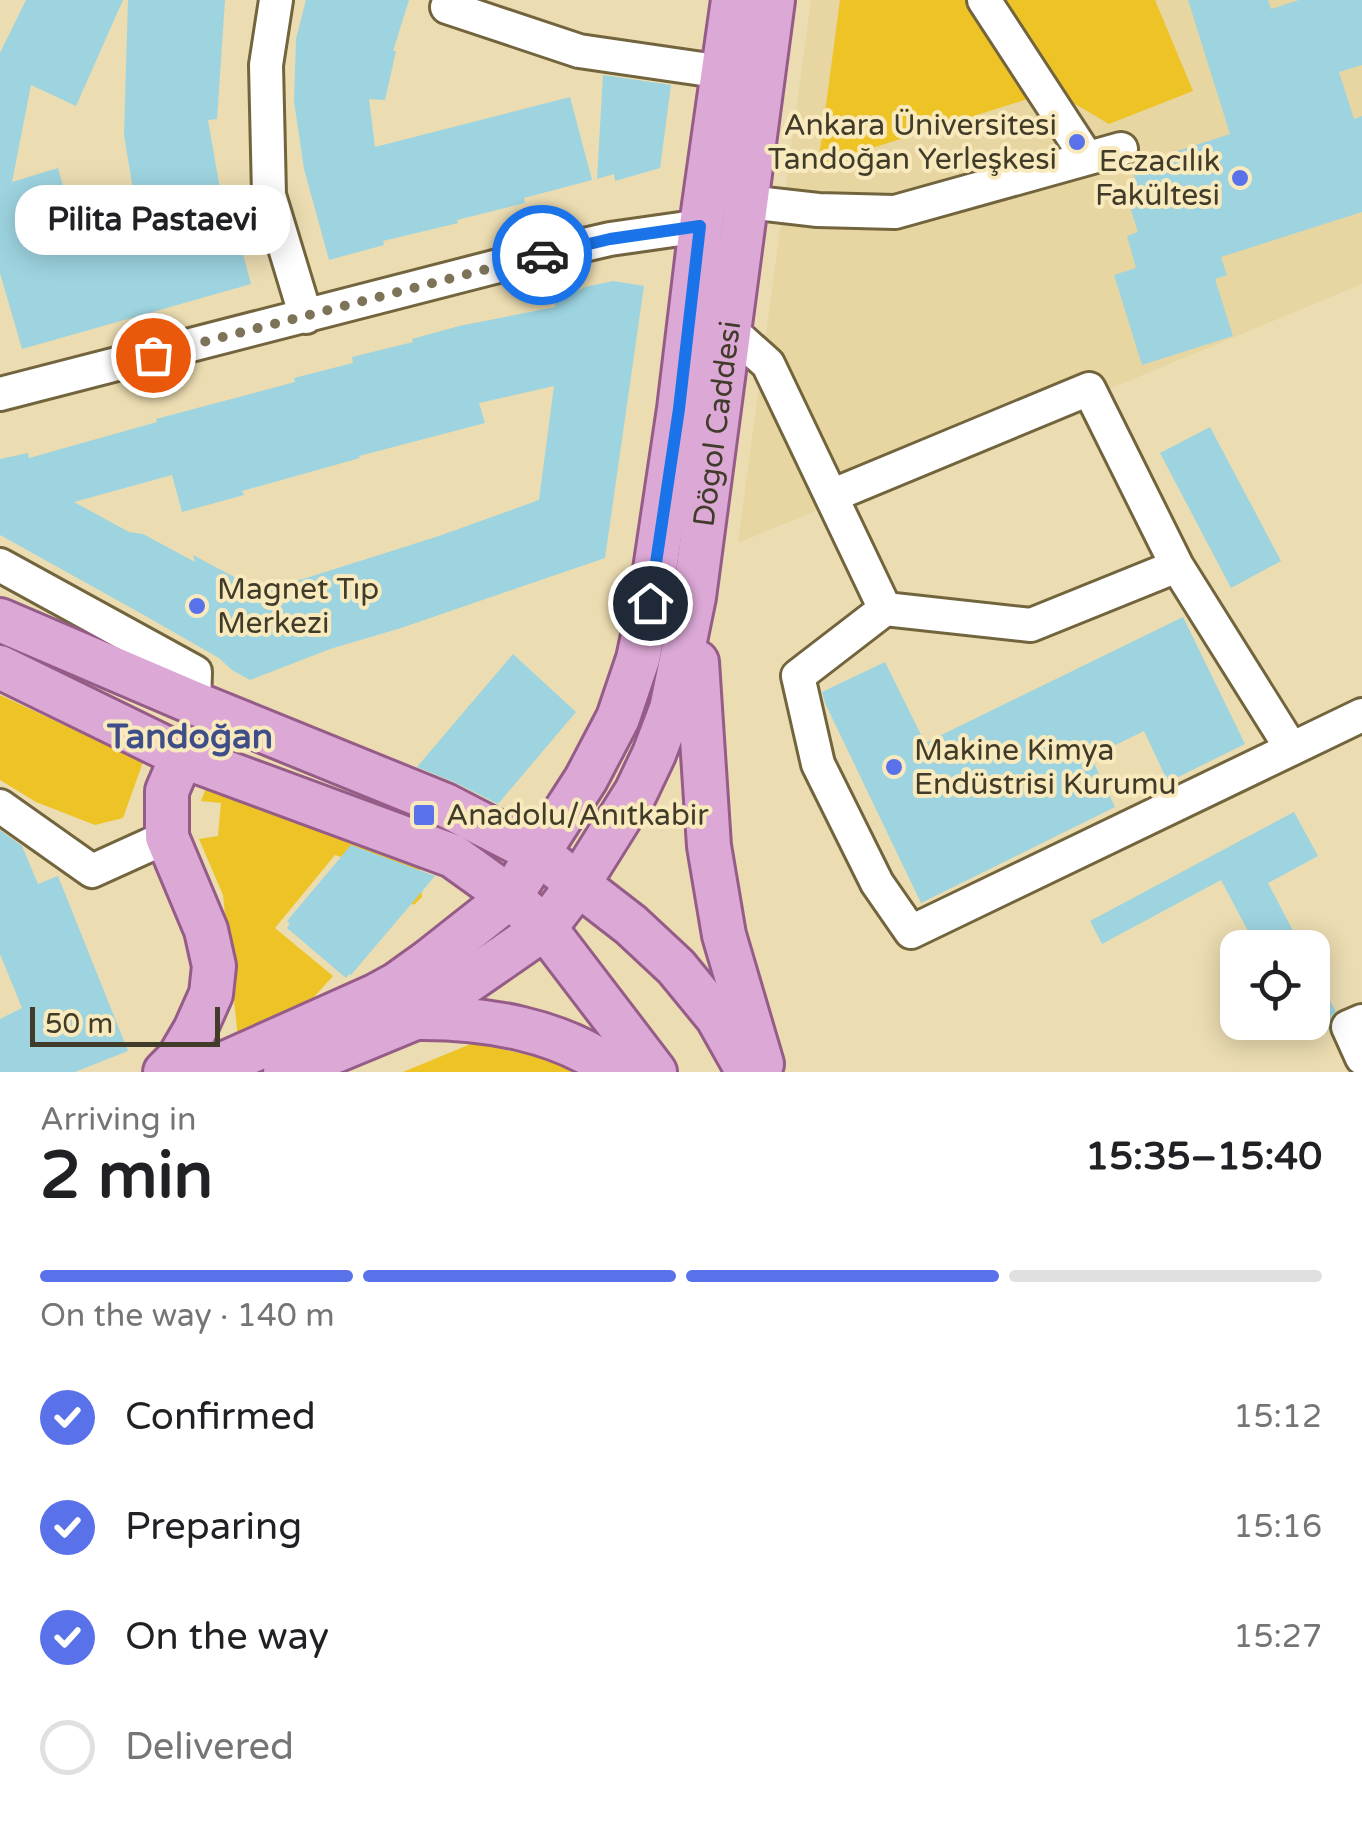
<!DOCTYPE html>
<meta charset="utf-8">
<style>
body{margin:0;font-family:"Varela Round",sans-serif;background:#f6f6f6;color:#202124;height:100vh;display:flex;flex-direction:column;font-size:38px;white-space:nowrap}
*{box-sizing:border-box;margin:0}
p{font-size:32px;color:#757577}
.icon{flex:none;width:55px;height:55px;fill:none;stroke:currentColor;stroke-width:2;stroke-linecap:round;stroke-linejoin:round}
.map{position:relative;height:1072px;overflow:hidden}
.drawer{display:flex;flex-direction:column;background:#fff;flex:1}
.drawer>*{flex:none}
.tools{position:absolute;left:1220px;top:930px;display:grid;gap:20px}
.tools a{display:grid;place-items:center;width:110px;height:110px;border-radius:20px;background:#fff;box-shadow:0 5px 25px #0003;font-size:50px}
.scale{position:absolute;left:30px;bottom:25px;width:190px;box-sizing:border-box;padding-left:10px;border:5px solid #413b2a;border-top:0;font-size:28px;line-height:35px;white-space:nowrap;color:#413b2a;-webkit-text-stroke:8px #f9eabe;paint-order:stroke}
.pin{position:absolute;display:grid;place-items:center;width:85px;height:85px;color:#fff;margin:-42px;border:5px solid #fff;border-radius:50%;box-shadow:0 2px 10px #0007}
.courier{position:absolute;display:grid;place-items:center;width:100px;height:100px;margin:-50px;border:8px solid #1a73e8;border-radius:50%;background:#fff;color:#222;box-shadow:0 2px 12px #0007}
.bubble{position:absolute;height:70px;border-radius:30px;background:#fff;box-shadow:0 5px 25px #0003;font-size:32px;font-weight:700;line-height:70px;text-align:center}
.overview em{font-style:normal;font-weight:700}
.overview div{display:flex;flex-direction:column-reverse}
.overview{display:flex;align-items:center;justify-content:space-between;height:170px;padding:0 40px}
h1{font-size:65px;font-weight:700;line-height:75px}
.bar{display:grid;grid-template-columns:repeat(4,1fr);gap:15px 10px;align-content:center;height:120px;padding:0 40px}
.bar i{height:12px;border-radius:8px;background:#e0e0e0}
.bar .active{background:#5a72e9}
.bar p{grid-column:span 4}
ol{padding:0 40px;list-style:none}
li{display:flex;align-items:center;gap:30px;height:110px}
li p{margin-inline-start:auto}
li .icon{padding:10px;border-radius:50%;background:#5a72e9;color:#fff;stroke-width:4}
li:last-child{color:#757577}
li i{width:55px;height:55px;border:5px solid #e0e0e0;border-radius:50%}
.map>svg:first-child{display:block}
.built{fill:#e7d5a2}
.green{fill:#eec326}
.building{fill:#9dd4e0;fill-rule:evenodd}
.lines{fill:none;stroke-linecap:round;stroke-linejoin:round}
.minor-casing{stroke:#72653d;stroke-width:38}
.major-casing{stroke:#965c88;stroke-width:48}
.minor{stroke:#fff;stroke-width:32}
.major{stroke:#dca8d6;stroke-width:42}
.done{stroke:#7c7359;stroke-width:10;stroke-dasharray:0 18}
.route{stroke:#1a73e8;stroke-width:12}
.poi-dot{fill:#5a72e9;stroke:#f9eabe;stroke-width:4}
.labels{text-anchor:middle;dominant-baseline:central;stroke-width:8;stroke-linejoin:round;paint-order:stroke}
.poi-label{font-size:30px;fill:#413b2a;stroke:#f9eabe;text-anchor:start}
.street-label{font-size:30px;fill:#413b2a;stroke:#f9eabe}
.quarter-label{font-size:35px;font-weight:bold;fill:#3f4e89;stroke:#f9eabe}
</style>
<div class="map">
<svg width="1362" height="1072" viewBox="0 0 1362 1072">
<rect width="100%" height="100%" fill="#ebdcb1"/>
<!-- built -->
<path class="built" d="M 811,0 L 1362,0 L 1362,284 L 738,543 Z"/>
<!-- green -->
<path class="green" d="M 840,0 L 1155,0 L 1193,91 L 1109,124 L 1053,91 L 818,165 Z
M 0,695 L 143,762 L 123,818 L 95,825 L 36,802 L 0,780 Z
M 208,783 L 399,851 L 420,868 L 422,897 L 414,905 L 347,859 L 335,855 L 275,928 L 333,976 L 305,1007 L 238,1038 L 223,895 L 199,839 L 218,836 L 221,803 L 201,801 Z
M 473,1043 L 547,1059 L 574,1072 L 403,1072 Z"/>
<!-- building -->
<path class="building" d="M 26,0 L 123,0 L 76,106 L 31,85 L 12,182 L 58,168 L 81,249 L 140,232 L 124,135 L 128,0 L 225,0 L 217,119 L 208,120 L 221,195 L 227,194 L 251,284 L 22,349 L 0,273 L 0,53 Z
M 306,0 L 409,0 L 393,51 L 396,51 L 385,100 L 369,99 L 375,147 L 570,97 L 592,180 L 524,198 L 525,203 L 457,220 L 458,223 L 383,241 L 384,245 L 329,260 L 304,169 L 294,101 L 296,39 Z
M 1188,0 L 1268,0 L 1271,9 L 1299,0 L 1362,0 L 1362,65 L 1339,72 L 1354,119 L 1362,116 L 1362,212 L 1221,257 L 1227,275 L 1215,279 L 1233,336 L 1142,365 L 1114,275 L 1136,268 L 1127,236 L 1138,232 L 1126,195 L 1139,190 L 1131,166 L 1230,134 Z
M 603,75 L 671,85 L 660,168 L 615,181 L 614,174 L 597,179 Z
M 613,281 L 644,286 L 605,558 L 401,628 L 330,649 L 250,680 L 232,670 L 219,658 L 142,614 L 0,535 L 0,459 L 28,453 L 29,458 L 157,422 L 156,419 L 295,382 L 294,378 L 353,363 L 352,357 L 413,342 L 412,339 L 459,326 L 555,307 L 555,302 L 585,287 ZM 554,386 L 539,500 L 439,536 L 262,592 L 193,555 L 195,562 L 143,534 L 129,532 L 74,502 L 172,475 L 182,512 L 244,495 L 242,491 L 360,458 L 359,456 L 485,423 L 479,403 Z
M 1210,427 L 1281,561 L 1231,588 L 1160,453 Z
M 1183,617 L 1245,744 L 1168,782 L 1144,731 L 1091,757 L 1115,807 L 921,903 L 825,703 L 822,692 L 885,662 L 925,743 Z
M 513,654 L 576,712 L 498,804 L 456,783 L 417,767 Z
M 1294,812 L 1318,856 L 1268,883 L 1302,948 L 1257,948 L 1221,880 L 1102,944 L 1090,921 Z
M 0,830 L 22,846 L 38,884 L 58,876 L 128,1051 L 75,1072 L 0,1072 L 0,1019 L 22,1008 L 0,954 Z
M 351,845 L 435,876 L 351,975 L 349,974 L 346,978 L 287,928 L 290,924 L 287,921 Z
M 1312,967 L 1336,1012 L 1331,1016 L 1329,1029 L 1312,1038 Z"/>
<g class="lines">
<!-- minor casing -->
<g class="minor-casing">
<path id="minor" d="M 276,0 L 266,65 L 269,195 L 306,317
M 450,0 L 447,7 L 579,51 L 723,72
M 984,0 L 1087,158
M 748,202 L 818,210 L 895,212 L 1121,149
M 729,329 L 768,364 L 885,609
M 0,394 L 545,254 L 610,239 L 701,226
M 831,496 L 1089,389 L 1177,566 L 1291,748
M 0,565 L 195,672 L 194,703
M 1177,566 L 1031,625 L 885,609 L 798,676 L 818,764 L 877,883 L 911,932 L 1362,715
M 0,806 L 92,871 L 167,837
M 1362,1021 L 1348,1027 L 1362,1058"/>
</g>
<!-- major casing -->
<g class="major-casing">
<g id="major">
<path d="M 0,620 L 194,703 L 445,805 L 538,853 L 631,925 L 676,967 L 717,1017 L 748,1072"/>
<path d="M 697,662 L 709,846 L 724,935 L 762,1064"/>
<path d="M 0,667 L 182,756 L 453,856 L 510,897 L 545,928 L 655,1072"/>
<path d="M 415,1018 C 483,1017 561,1029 617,1072"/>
<path d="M 165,1072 L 178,1059 L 195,1030 L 211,994 L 214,966 L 206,930 L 167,837 L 167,791 L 182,756"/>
<path d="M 205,1072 L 375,996 L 397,984 L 429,961 L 510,897 L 586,779 L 618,718 L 638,659 L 650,603 L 679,409 L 701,226 L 733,0"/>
<path id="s1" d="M 285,1072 L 415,1018 L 545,928 L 579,883 L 636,792 L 654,754 L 671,709 L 694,597 L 773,0"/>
</g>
</g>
<!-- minor -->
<use href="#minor" class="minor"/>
<!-- major -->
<use href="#major" class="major"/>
</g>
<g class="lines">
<!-- done -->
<path class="done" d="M 153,355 L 542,255"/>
<!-- route -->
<path class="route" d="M 542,255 L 610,239 L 700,226 L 679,409 L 650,603"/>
</g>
<!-- markers -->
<g class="poi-dot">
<circle cx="1077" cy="142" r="10"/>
<circle cx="1240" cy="178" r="10"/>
<circle cx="197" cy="606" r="10"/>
<circle cx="894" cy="767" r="10"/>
<rect x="412" y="803" width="24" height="24" rx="5"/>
</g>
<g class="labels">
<!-- poi labels -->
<g class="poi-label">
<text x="1057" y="125" text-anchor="end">Ankara Üniversitesi<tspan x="1057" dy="34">Tandoğan Yerleşkesi</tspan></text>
<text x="1220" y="161" text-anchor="end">Eczacılık<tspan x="1220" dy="34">Fakültesi</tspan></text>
<text x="217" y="589">Magnet Tıp<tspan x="217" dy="34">Merkezi</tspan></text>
<text x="914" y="750">Makine Kimya<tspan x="914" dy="34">Endüstrisi Kurumu</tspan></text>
<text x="446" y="815">Anadolu/Anıtkabir</text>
</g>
<!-- street labels -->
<g class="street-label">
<text stroke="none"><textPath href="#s1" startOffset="842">Dögol Caddesi</textPath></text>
</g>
<!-- quarter labels -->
<g class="quarter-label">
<text x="190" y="737">Tandoğan</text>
</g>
</g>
</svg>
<div class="tools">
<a><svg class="icon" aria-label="locate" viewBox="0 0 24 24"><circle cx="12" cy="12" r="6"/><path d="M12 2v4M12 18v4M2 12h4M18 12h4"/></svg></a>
</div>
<div class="scale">50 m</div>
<div class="pin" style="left:153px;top:355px;background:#ea580c"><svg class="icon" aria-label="bag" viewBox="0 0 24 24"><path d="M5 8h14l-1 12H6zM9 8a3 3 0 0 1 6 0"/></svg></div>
<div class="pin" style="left:650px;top:603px;background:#1f2937"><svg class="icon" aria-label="home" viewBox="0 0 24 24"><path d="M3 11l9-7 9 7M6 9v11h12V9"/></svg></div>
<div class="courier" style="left:542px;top:255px"><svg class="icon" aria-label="car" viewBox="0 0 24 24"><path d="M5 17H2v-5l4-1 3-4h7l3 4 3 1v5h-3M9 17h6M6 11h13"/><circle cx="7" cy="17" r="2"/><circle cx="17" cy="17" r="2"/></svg></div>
<div class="bubble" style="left:15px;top:185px;width:275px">Pilita Pastaevi</div>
</div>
<section class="drawer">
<div class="overview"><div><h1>2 min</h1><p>Arriving in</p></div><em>15:35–15:40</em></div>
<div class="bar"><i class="active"></i><i class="active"></i><i class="active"></i><i></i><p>On the way · 140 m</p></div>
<ol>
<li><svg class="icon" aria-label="check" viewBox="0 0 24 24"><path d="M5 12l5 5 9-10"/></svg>Confirmed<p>15:12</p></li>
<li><svg class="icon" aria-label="check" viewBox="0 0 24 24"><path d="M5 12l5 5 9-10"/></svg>Preparing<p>15:16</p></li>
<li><svg class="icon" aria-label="check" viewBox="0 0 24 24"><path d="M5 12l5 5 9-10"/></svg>On the way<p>15:27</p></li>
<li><i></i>Delivered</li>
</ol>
</section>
